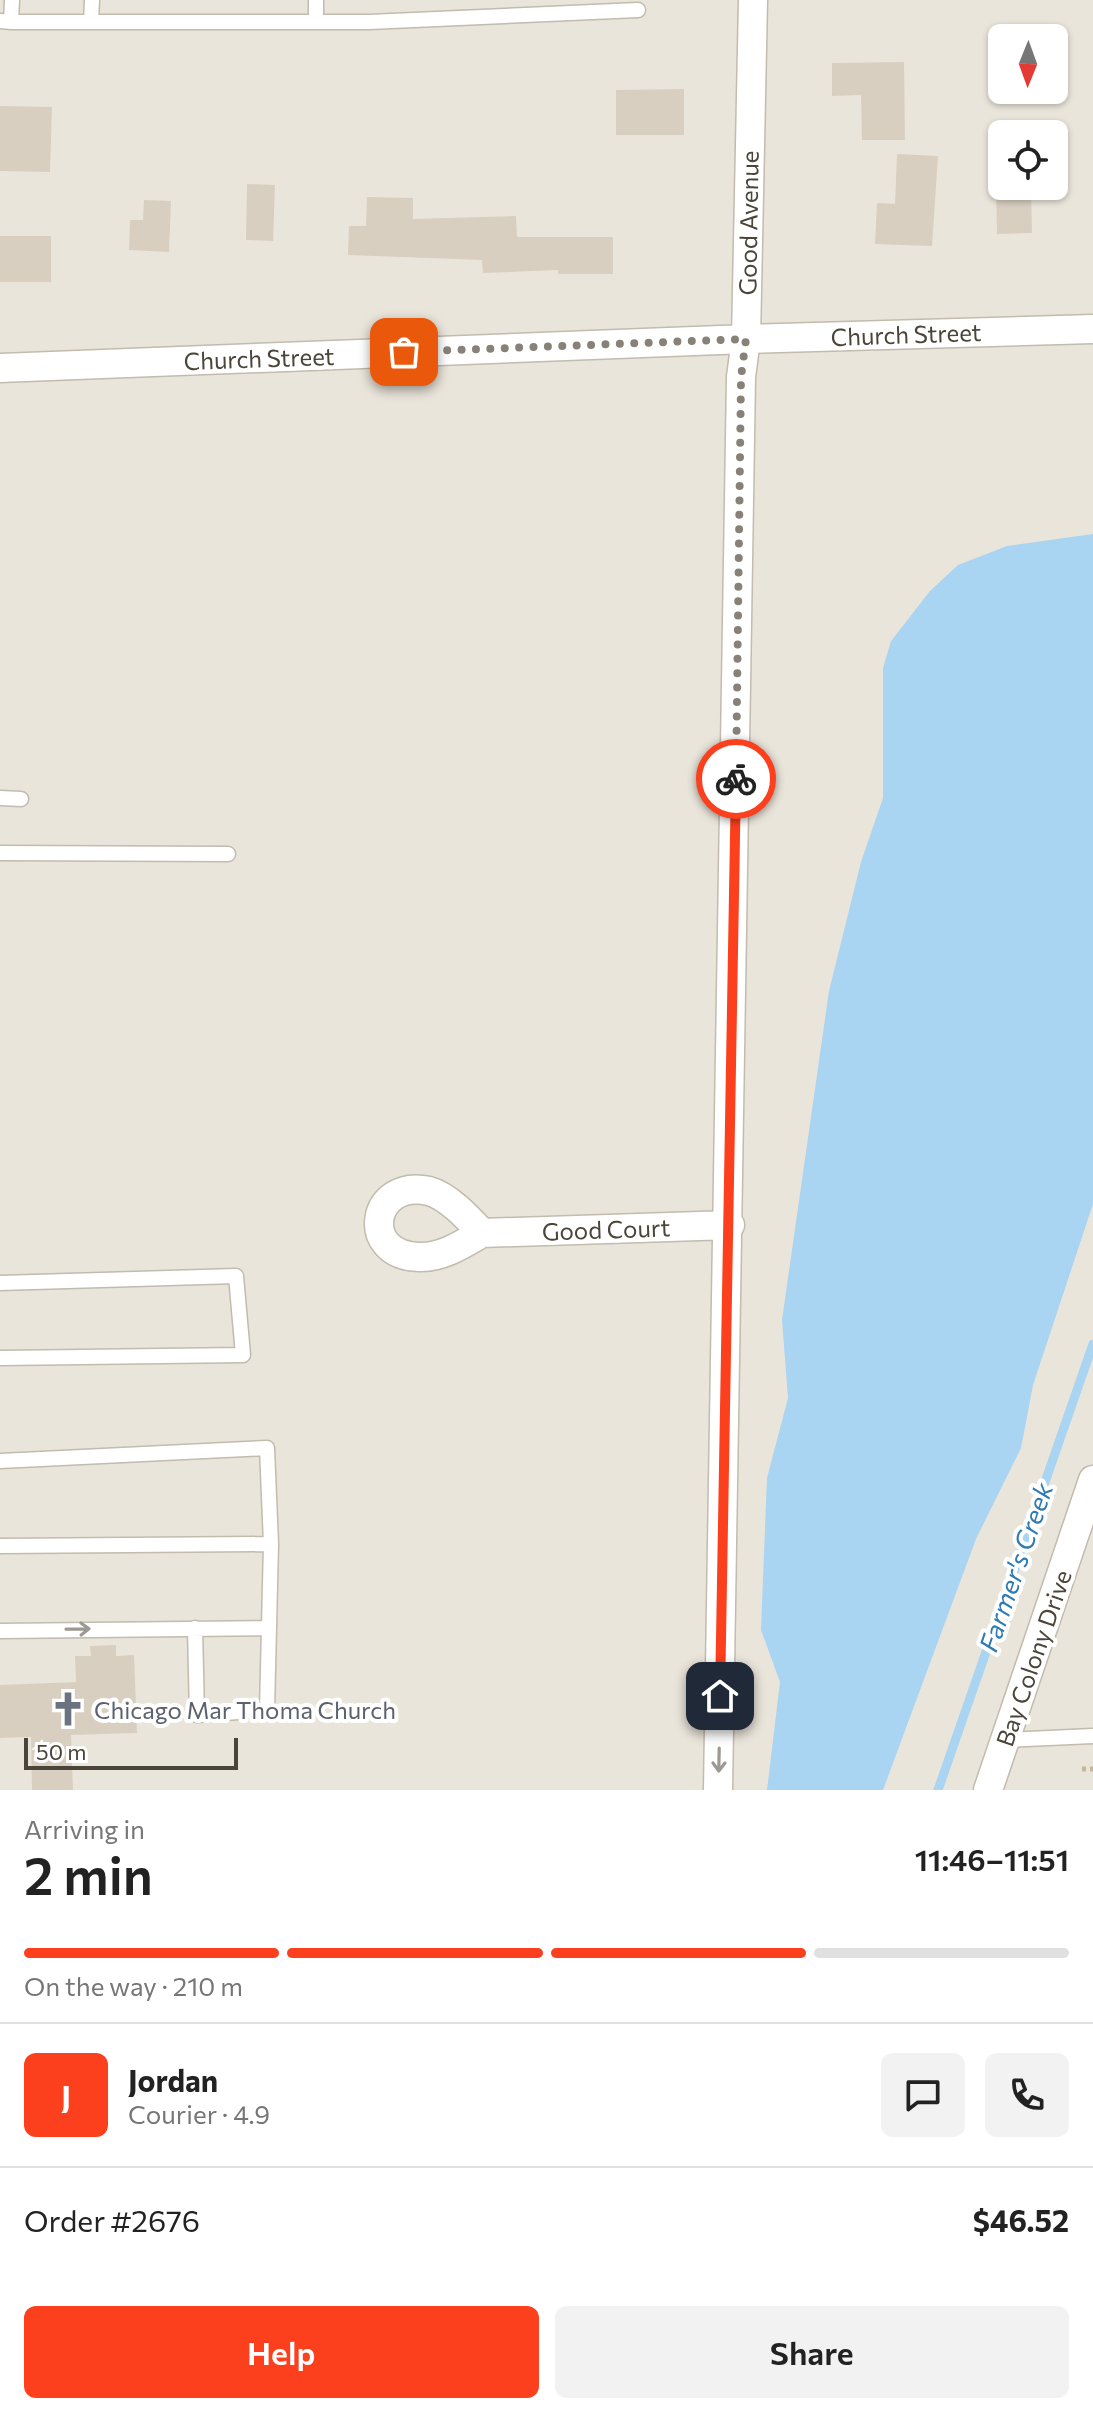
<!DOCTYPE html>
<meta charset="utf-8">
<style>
body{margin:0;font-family:Commissioner,sans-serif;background:#f2f2f2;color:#222;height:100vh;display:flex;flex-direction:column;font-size:30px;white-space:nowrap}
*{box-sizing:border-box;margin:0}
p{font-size:26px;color:#767676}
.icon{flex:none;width:44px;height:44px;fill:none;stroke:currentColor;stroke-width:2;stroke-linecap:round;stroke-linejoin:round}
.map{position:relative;height:1790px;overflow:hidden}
.details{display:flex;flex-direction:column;background:#fff;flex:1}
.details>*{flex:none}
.needle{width:52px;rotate:181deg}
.fabs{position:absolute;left:988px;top:24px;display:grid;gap:16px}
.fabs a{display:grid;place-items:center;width:80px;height:80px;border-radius:12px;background:#fff;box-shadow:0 2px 6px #0004;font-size:40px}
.scale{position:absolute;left:24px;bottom:20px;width:214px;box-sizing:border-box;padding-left:8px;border:4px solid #4b4439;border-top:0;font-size:22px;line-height:28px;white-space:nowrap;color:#4b4439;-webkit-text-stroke:6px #fff;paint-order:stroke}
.pin{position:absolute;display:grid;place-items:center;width:68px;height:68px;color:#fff;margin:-34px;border-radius:16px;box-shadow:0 4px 12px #0006}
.courier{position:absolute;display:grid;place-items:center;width:80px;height:80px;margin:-40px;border:6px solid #fc3f1d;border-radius:50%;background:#fff;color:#222;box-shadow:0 2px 10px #0007}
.overview em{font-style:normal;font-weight:600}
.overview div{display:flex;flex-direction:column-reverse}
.overview{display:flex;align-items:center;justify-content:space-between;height:136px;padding:0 24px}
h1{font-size:52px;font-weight:600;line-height:60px}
.bar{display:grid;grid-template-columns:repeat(4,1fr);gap:12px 8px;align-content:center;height:96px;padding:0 24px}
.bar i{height:10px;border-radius:6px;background:#e0e0e0}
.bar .selected{background:#fc3f1d}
.bar p{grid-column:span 4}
.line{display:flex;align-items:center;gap:20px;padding:0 24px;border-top:2px solid #e0e0e0}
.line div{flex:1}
.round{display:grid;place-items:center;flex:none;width:84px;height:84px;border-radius:12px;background:#f2f2f2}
.button{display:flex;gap:16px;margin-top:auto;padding:16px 24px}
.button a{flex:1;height:92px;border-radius:12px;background:#fc3f1d;color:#fff;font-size:32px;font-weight:600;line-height:92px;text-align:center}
.button a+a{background:#f2f2f2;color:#222}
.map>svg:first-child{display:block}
.residential{fill:#eae5da;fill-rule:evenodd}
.water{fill:#a9d4f2}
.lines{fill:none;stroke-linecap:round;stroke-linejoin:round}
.stream{stroke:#a9d4f2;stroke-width:9}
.building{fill:#d8cfc1}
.service-casing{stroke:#c2bbae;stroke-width:17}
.minor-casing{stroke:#c2bbae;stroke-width:31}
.path{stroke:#c4b79f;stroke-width:5;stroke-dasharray:4 4;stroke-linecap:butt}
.service{stroke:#fff;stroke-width:14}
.minor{stroke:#fff;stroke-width:28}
.oneway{stroke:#9c9892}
.done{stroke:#878178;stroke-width:8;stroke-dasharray:0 14.4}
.route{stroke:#fc3f1d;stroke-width:10}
.labels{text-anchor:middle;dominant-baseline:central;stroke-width:8;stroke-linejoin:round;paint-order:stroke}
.street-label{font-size:24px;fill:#4b4439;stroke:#fff}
.worship-label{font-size:24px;fill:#5b616d;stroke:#fff;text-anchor:start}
.water-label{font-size:26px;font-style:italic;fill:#2e7ab2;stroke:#fff}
</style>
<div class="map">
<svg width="1093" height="1790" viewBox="0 0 1093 1790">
<rect width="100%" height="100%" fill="#f6f3ec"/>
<!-- residential -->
<path class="residential" d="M 0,0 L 1093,0 L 1093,1790 L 0,1790 ZM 1002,38 L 1054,38 L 1054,90 L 1002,90 ZM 1002,134 L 1054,134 L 1054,186 L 1002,186 Z"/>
<!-- water -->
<path class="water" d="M 1093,534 L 1093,1204 L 1033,1385 L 1021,1448 L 976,1539 L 883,1790 L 767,1790 L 780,1682 L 761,1630 L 767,1478 L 788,1398 L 782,1320 L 829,991 L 861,862 L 883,798 L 883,668 L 891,641 L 930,591 L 958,565 L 1007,546 Z"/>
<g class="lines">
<!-- stream -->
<path class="stream" d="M 938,1790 L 1093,1344"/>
</g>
<!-- building -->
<path class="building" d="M 904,62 L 905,140 L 862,140 L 861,95 L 832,96 L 832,63 Z
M 684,89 L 684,135 L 616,135 L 616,90 Z
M 0,106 L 52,107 L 50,172 L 0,171 Z
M 897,154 L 938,156 L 932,246 L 875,244 L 877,203 L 895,204 Z
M 247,184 L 275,185 L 273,241 L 246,240 Z
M 996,186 L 1031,186 L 1032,233 L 997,234 Z
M 367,197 L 413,198 L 413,219 L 516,216 L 517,237 L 613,237 L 613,274 L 558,274 L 558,270 L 483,273 L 482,260 L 348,255 L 349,226 L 366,226 Z
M 144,200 L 171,201 L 169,252 L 129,250 L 130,220 L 143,220 Z
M 0,236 L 51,236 L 51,282 L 0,282 Z
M 116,1645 L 116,1656 L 134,1655 L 137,1733 L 71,1735 L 73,1790 L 32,1790 L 31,1737 L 0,1738 L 0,1685 L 76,1682 L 75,1656 L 91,1656 L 90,1646 Z"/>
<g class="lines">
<!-- service casing -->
<g class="service-casing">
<path id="service" d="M 0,21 L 11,22 L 12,0
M 11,22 L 91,22 L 92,0
M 91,22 L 369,22 L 638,10
M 316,22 L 316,0
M 0,798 L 21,799
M 0,853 L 228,854
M 0,1283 L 236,1276 L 243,1355 L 0,1358
M 0,1461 L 267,1448 L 271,1544
M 0,1546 L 271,1544 L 267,1710 L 197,1715 L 195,1628
M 0,1631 L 269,1628
M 1005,1740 L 1093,1736"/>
</g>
<!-- minor casing -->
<g class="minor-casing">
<path id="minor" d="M 0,368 L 746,339 L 1093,329
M 482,1233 C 463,1244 442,1258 419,1257 C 359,1256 370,1178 429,1191 C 448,1196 469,1219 482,1233 L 730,1225
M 718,1790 L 741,377 L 746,339 L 753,0
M 988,1790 L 1093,1480"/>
</g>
<!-- path -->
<path class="path" d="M 1082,1769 L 1093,1769"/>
<!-- service -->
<use href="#service" class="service"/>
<!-- minor -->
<use href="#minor" class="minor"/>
</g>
<!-- one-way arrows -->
<defs><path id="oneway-shaft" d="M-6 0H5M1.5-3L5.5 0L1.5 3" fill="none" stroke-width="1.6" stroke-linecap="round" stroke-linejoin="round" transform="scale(2)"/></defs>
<g class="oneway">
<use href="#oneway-shaft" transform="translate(78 1629) rotate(-1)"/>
<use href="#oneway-shaft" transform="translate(719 1760) rotate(91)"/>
</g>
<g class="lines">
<!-- done -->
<path class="done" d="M 404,352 L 746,339 L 741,377 L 736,779"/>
<!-- route -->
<path class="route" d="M 720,1696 L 736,779"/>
</g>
<!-- icons -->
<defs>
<g id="church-bare" transform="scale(2.76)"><path d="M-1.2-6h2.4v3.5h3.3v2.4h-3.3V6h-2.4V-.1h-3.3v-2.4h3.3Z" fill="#6b7280" stroke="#fff" stroke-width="2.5" paint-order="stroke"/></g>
</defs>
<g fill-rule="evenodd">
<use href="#church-bare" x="68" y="1709"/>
</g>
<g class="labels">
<!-- street labels -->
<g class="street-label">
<text transform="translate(748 223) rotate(-89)">Good Avenue</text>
<text transform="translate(906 334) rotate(-2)">Church Street</text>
<text transform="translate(259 358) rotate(-2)">Church Street</text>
<text transform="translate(606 1229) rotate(-2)">Good Court</text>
<text transform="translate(1033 1658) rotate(-71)">Bay Colony Drive</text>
</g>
<!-- worship labels -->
<g class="worship-label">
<text x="94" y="1709">Chicago Mar Thoma Church</text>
</g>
<!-- water labels -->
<g class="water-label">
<text transform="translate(1015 1567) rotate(-71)">Farmer's Creek</text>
</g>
</g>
</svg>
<div class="fabs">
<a><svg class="needle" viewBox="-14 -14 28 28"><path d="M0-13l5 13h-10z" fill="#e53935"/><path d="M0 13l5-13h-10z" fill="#767676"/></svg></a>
<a><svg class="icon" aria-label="locate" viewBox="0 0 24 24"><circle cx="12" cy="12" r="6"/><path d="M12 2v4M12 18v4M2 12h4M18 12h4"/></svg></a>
</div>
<div class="scale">50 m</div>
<div class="pin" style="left:404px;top:352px;background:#ea580c"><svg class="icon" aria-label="bag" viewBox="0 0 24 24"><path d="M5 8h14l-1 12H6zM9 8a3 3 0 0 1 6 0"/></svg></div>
<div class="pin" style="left:720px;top:1696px;background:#1f2937"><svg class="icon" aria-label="home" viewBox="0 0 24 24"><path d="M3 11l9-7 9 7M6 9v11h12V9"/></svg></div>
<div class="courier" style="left:736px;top:779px"><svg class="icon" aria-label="bike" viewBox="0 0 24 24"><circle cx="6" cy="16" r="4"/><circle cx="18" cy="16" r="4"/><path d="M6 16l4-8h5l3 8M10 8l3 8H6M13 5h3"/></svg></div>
</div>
<section class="details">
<div class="overview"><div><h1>2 min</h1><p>Arriving in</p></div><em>11:46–11:51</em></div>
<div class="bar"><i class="selected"></i><i class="selected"></i><i class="selected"></i><i></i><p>On the way · 210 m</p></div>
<div class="line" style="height:144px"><b class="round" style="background:#fc3f1d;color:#fff">J</b><div><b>Jordan</b><p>Courier · 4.9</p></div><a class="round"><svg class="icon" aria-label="chat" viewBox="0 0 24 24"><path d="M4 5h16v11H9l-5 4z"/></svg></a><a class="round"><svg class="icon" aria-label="phone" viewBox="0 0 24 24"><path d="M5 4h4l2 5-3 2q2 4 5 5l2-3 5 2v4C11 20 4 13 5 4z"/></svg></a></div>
<div class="line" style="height:104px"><div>Order #2676</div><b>$46.52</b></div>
<div class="button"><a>Help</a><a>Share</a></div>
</section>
